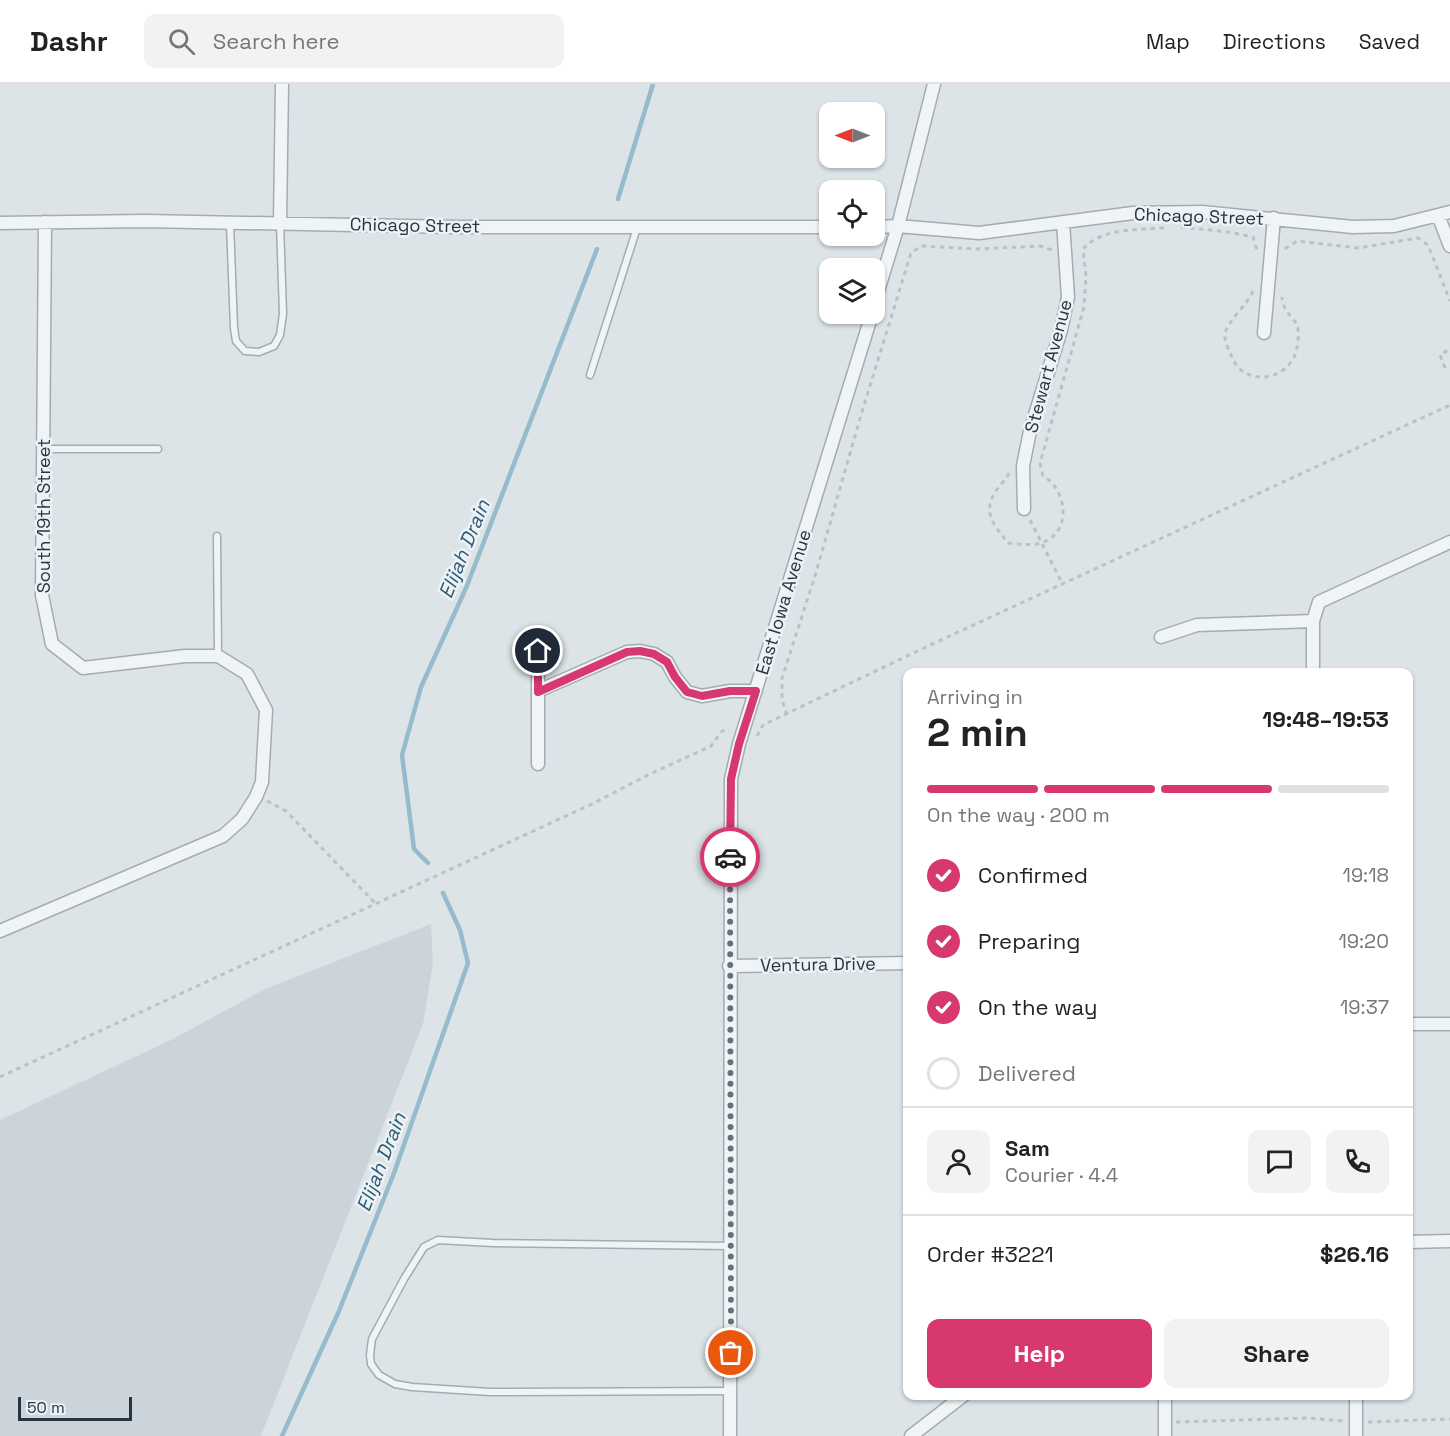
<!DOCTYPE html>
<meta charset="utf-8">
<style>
body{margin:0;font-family:"Space Grotesk",sans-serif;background:#f2f2f2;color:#222;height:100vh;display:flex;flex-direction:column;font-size:22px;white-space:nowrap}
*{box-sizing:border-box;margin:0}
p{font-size:20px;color:#767676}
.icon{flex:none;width:33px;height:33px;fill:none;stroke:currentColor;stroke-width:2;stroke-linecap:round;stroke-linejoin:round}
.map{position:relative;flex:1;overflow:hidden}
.sheet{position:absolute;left:903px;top:584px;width:510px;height:732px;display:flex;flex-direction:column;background:#fff;border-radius:12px;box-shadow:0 2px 4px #0004}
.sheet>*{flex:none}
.needle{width:39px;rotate:270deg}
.controls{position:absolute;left:819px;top:18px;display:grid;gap:12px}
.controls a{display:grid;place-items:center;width:66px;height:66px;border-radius:12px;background:#fff;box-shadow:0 2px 4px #0004;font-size:30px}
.scale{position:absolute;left:18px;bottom:15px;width:114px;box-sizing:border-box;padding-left:6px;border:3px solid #263540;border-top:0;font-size:16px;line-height:21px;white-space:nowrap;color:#263540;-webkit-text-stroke:4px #edf2f6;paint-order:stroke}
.pin{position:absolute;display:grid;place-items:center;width:51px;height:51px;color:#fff;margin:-26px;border:3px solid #fff;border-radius:50%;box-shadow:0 2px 6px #0007}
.courier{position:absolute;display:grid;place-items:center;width:60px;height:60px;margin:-30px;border:4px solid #d83870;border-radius:50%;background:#fff;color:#222;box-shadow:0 2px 8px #0007}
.head em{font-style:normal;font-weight:700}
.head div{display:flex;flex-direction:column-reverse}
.head{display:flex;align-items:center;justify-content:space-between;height:102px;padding:0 24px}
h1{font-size:39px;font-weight:700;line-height:45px}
.bar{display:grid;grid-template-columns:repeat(4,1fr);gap:9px 6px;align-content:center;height:72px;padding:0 24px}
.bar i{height:8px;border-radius:4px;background:#e0e0e0}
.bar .on{background:#d83870}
.bar p{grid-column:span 4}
.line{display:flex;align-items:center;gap:15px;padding:0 24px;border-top:2px solid #e0e0e0}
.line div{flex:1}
.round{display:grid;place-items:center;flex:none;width:63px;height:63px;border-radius:12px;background:#f2f2f2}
ol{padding:0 24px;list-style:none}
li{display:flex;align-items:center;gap:18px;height:66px}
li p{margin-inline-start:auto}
li .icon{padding:6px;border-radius:50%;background:#d83870;color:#fff;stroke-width:4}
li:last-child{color:#767676}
li i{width:33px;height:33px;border:3px solid #e0e0e0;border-radius:50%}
.primary-button{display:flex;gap:12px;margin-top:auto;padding:12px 24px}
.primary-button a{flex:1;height:69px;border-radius:12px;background:#d83870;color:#fff;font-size:24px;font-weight:700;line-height:69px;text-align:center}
.primary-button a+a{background:#f2f2f2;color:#222}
header{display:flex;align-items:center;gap:36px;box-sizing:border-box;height:84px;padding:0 30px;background:#fff;border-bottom:2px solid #e0e0e0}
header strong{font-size:28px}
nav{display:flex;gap:33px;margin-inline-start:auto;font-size:21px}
.search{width:420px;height:54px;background:#f2f2f2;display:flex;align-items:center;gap:15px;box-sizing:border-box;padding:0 21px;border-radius:12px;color:#767676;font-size:22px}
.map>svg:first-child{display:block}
.built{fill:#cbd4db}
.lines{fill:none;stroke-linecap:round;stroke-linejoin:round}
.stream{stroke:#95bbcc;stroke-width:4.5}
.service-casing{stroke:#a2acb2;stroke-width:9}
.minor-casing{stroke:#a2acb2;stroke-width:15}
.path{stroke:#bbc2c7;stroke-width:3;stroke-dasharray:4.5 4.5;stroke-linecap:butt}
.service{stroke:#f0f4f6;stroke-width:6}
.minor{stroke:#f0f4f6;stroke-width:12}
.done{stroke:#66727b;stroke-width:6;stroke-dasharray:0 10.8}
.route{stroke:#d83870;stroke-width:8}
.labels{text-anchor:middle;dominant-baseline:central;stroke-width:5;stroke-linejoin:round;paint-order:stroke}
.street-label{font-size:18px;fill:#263540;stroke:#edf2f6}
.water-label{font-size:20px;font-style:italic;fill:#2d5d77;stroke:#edf2f6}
</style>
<header>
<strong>Dashr</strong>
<div class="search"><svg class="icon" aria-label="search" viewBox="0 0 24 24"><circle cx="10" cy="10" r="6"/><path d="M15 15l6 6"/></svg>Search here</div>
<nav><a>Map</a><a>Directions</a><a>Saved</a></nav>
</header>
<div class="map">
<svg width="1450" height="1352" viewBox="0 0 1450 1352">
<rect width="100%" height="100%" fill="#dde4e8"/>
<!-- built -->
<path class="built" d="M 431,840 L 433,879 L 423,940 L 261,1352 L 0,1352 L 0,1036 L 171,956 L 265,905 Z"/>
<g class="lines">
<!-- stream -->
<path class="stream" d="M 618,115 L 653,0
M 428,779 L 414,765 L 402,671 L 421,603 L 466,504 L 597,165
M 282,1352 L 339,1227 L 394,1089 L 468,879 L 460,846 L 443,809"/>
<!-- service casing -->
<g class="service-casing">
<path id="service" d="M 230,139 L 234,244 L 236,257 L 245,267 L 259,268 L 274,262 L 280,251 L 283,230 L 280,139
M 590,291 L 637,144
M 44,365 L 158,365
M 217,452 L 218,572
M 730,1307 L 490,1308 L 412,1303 L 395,1300 L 379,1291 L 371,1280 L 370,1271 L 372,1255 L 404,1195 L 424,1163 L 438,1156 L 493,1159 L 730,1162"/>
</g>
<!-- minor casing -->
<g class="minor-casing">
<path id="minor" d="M 1438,131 L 1450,162
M 280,138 L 282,0
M 0,139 L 145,137 L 454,143 L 830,143
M 874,143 L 898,142 L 979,149 L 1133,129 L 1202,128 L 1353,143 L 1394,142 L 1450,128
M 874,220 L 898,142 L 934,0
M 1264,249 L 1274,134
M 1024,425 L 1023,382 L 1030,347 L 1061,246 L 1068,213 L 1063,138
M 1161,553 L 1197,541 L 1313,537
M 1313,588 L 1313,537 L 1319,518 L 1450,458
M 538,607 L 627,568 L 640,567 L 654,570 L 667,578 L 675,593 L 687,608 L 702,612 L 730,607 L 756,607
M 538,680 L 538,567
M 0,847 L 223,752 L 242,735 L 256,713 L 262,698 L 266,626 L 247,590 L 218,572 L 185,572 L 83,584 L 52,560 L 42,511 L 45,138
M 729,882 L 908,879
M 1408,940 L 1450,940
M 1408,1158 L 1450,1157
M 1356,1311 L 1356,1352
M 730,1352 L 731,695 L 739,660 L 872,230
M 911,1352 L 964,1311
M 1165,1352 L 1165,1311"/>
</g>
<!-- path -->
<path class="path" d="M 1181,143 L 1228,148 L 1253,153 L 1257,166
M 1285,165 L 1297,157 L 1359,164 L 1418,154 L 1428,161 L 1450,217
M 1253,207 C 1247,221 1228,237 1225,249 C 1224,256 1228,265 1231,271 C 1234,276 1236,283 1241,286 C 1261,302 1293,289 1297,264 C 1298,259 1299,250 1298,245 C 1295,232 1283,230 1282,213
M 1445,284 L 1440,271 L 1450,265
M 1009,389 C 1006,396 999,402 995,408 C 982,430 995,442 1008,459 C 1019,460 1030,462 1041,459 C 1073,449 1067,405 1043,392 L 1040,379 L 1084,223 L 1086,192 L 1083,165 C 1103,143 1138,146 1165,144
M 1030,436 L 1063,501
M 787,631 L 782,616 L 782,594 L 815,492 L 861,331 L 911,169 L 921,162 L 977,165 L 1040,162 L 1052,166
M 757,652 L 763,641 L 928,562 L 1450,321
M 267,717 L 286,727 L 376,820
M 0,993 L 592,720 L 650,690 L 711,662 L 721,648 L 726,645 L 729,646
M 1176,1338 L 1308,1334 L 1343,1337
M 1368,1338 L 1450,1335"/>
<!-- service -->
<use href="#service" class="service"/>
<!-- minor -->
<use href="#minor" class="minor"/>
</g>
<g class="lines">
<!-- done -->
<path class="done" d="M 730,773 L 731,1269"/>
<!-- route -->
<path class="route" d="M 538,567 L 538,608 L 627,568 L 640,567 L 654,570 L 667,578 L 675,593 L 687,608 L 702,612 L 730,607 L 756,607 L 739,660 L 731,695 L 730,773"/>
</g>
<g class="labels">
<!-- street labels -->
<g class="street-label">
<text transform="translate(1199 132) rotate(2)">Chicago Street</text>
<text transform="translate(415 141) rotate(1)">Chicago Street</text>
<text transform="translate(1048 282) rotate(-75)">Stewart Avenue</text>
<text transform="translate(43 432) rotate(-90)">South 19th Street</text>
<text transform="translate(783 518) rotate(-73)">East Iowa Avenue</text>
<text transform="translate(818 880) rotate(-1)">Ventura Drive</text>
</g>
<!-- water labels -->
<g class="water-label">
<text transform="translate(464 465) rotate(-68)">Elijah Drain</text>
<text transform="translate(381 1078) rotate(-69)">Elijah Drain</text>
</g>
</g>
</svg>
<div class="controls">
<a><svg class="needle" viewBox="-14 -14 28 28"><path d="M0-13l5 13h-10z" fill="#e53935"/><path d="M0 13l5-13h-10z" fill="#767676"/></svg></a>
<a><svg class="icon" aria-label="locate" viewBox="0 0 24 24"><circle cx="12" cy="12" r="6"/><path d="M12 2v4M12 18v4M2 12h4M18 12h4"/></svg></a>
<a><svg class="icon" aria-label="layers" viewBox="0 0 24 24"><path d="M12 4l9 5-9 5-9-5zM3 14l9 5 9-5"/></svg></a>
</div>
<div class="scale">50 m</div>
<div class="pin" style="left:731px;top:1269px;background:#ea580c"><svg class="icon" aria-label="bag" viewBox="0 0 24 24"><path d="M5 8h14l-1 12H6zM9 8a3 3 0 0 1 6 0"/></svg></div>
<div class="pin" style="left:538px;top:567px;background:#1f2937"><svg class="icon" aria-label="home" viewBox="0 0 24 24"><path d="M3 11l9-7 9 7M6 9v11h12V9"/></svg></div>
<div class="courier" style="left:730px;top:773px"><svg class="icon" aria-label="car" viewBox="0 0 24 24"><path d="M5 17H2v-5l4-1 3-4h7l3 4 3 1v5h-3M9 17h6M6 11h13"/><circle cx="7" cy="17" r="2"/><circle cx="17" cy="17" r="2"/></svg></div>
<section class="sheet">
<div class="head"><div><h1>2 min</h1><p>Arriving in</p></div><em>19:48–19:53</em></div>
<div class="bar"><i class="on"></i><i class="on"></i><i class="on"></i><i></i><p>On the way · 200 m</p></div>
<ol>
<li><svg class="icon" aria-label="check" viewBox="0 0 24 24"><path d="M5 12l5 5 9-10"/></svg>Confirmed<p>19:18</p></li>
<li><svg class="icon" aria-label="check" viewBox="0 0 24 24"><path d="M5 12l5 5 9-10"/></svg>Preparing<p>19:20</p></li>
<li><svg class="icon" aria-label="check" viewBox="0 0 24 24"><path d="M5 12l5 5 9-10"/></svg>On the way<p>19:37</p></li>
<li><i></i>Delivered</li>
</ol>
<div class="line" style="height:108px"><a class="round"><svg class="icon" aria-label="person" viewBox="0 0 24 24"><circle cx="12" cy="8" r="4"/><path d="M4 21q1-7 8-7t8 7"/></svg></a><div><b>Sam</b><p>Courier · 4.4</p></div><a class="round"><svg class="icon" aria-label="chat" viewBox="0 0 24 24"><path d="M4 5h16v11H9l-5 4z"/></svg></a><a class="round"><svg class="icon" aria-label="phone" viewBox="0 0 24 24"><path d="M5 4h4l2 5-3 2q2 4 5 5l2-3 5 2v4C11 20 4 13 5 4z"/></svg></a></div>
<div class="line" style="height:78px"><div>Order #3221</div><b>$26.16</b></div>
<div class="primary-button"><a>Help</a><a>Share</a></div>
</section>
</div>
